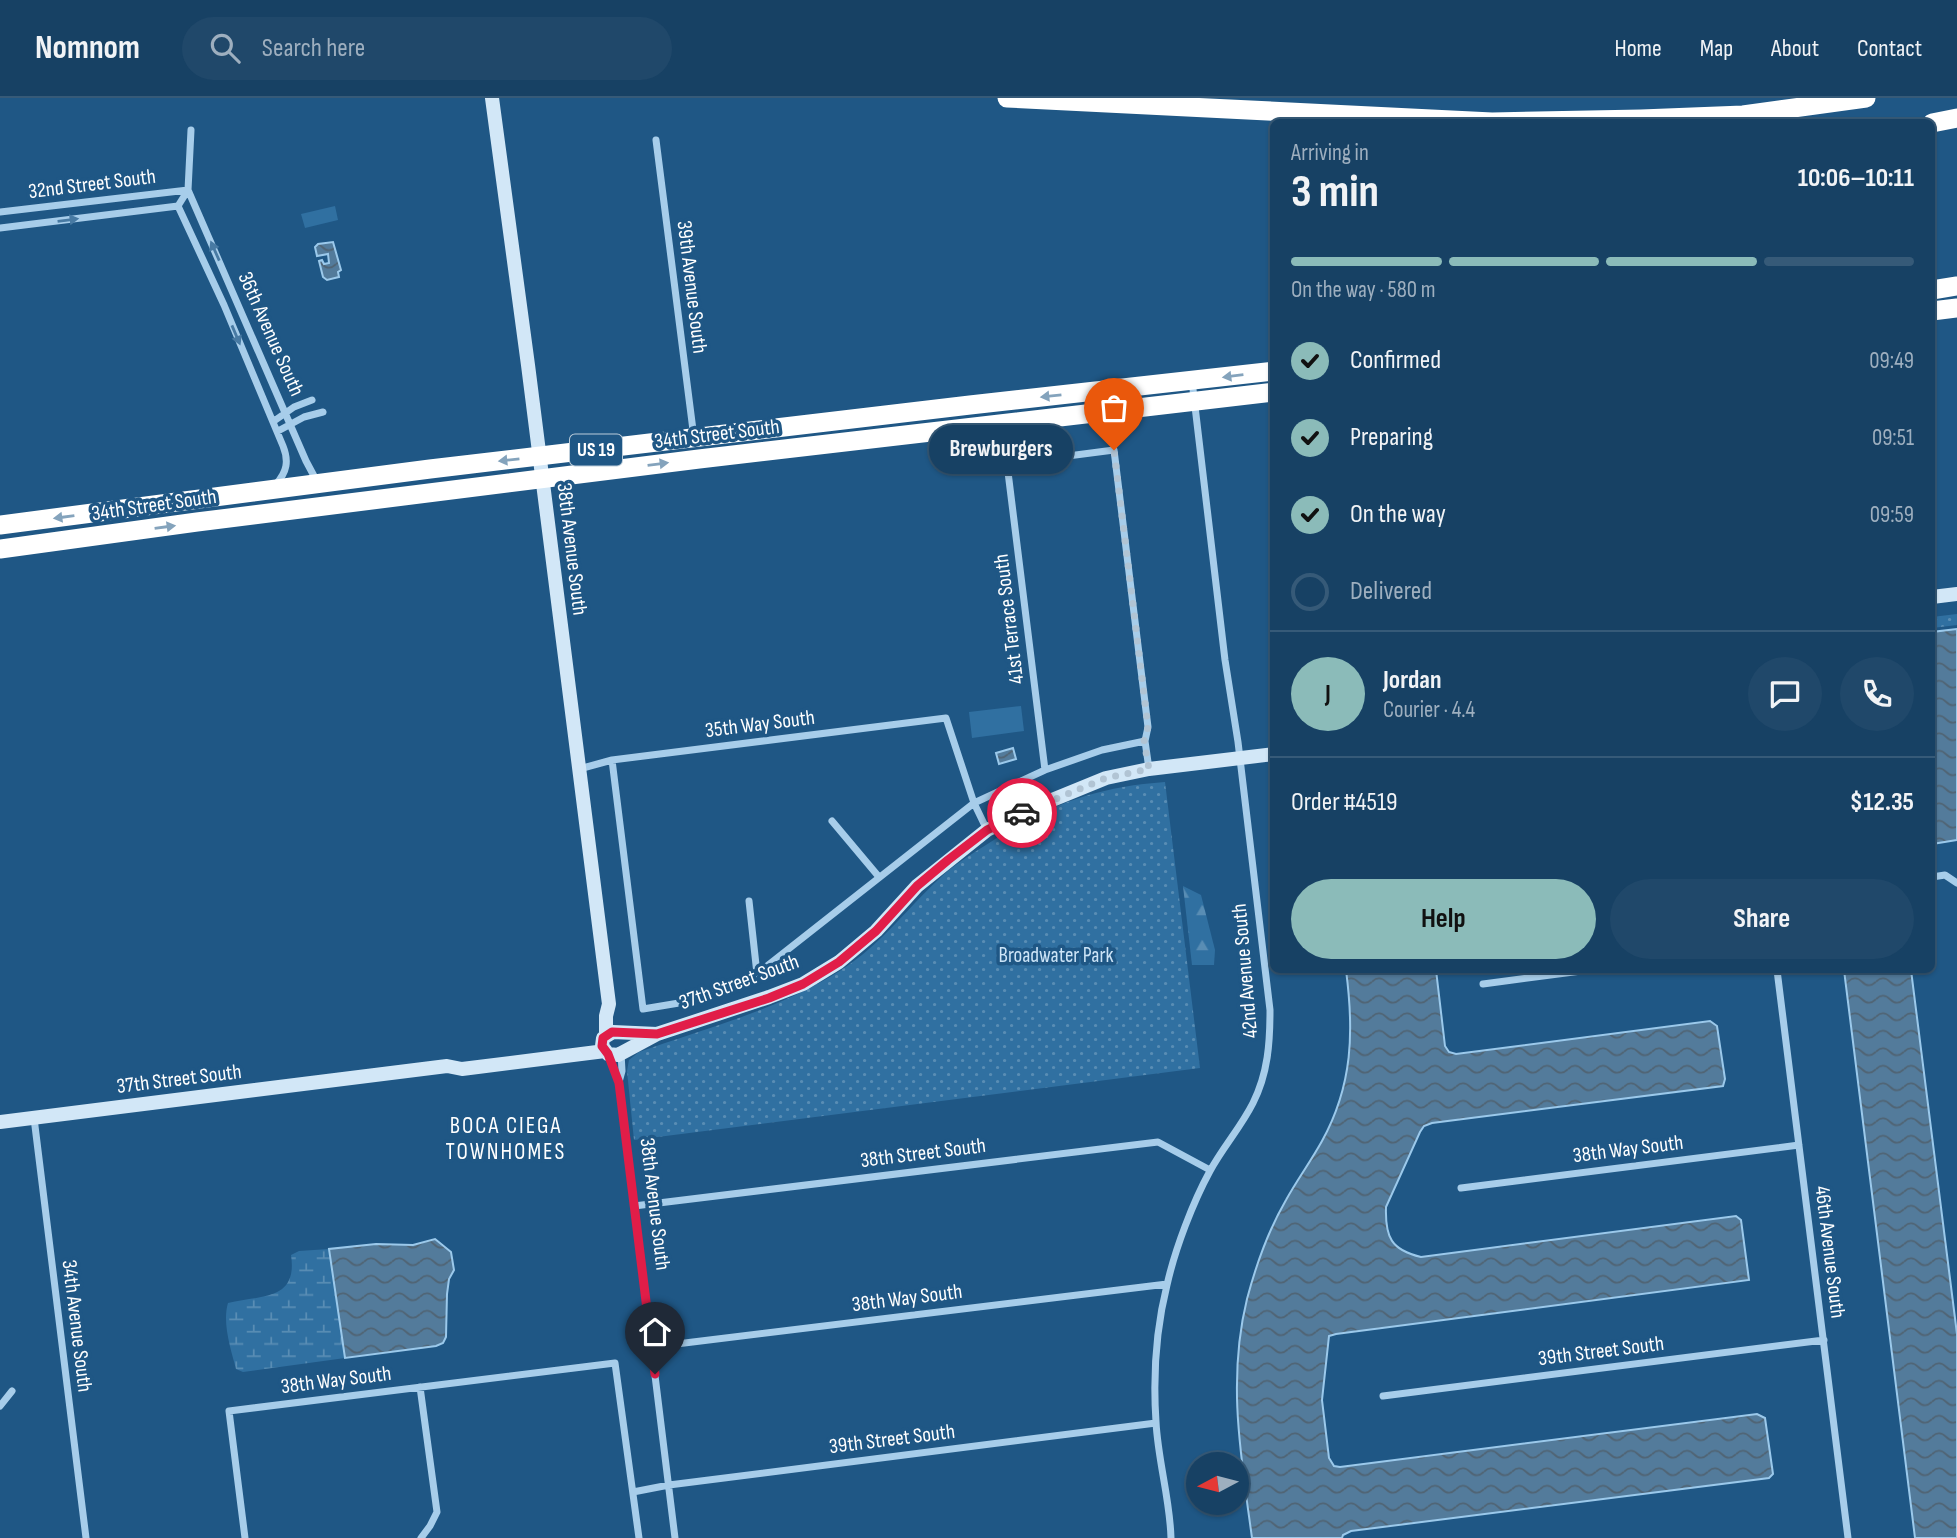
<!DOCTYPE html>
<meta charset="utf-8">
<style>
body{margin:0;font-family:"Sofia Sans Condensed",sans-serif;background:#20486a;color:#f1f3f6;height:100vh;display:flex;flex-direction:column;font-size:26px;white-space:nowrap}
*{box-sizing:border-box;margin:0}
p{font-size:23px;color:#9eafbf}
.icon{flex:none;width:38px;height:38px;fill:none;stroke:currentColor;stroke-width:2;stroke-linecap:round;stroke-linejoin:round}
.map{position:relative;flex:1;overflow:hidden}
.details{position:absolute;left:1270px;top:21px;width:665px;height:854px;display:flex;flex-direction:column;background:#174164;border-radius:10px;box-shadow:0 2px 5px #0004,0 0 0 2px #365a78}
.details>*{flex:none}
.needle{width:46px;rotate:263deg}
.fabs{position:absolute;left:1186px;top:1354px;display:grid;gap:14px}
.fabs a{display:grid;place-items:center;width:63px;height:63px;border-radius:50%;background:#174164;box-shadow:0 2px 5px #0004,0 0 0 2px #365a78;font-size:35px}
.pin{position:absolute;display:grid;place-items:center;width:60px;height:60px;color:#fff;margin:-72px -30px;border-radius:50% 50% 50% 0;rotate:-45deg;box-shadow:0 0 7px #0007}
.pin .icon{rotate:45deg}
.courier{position:absolute;display:grid;place-items:center;width:70px;height:70px;margin:-35px;border:5px solid #e11d48;border-radius:50%;background:#fff;color:#222;box-shadow:0 2px 9px #0007}
.bubble{position:absolute;height:49px;border-radius:24px;background:#174164;box-shadow:0 2px 5px #0004,0 0 0 2px #365a78;font-size:23px;font-weight:700;line-height:49px;text-align:center}
.overview em{font-style:normal;font-weight:700}
.overview div{display:flex;flex-direction:column-reverse}
.overview{display:flex;align-items:center;justify-content:space-between;height:119px;padding:0 21px}
h1{font-size:46px;font-weight:700;line-height:52px}
.bar{display:grid;grid-template-columns:repeat(4,1fr);gap:10px 7px;align-content:center;height:84px;padding:0 21px}
.bar i{height:9px;border-radius:5px;background:#365a78}
.bar .on{background:#8bbbb9}
.bar p{grid-column:span 4}
.line{display:flex;align-items:center;gap:18px;padding:0 21px;border-top:2px solid #365a78}
.line div{flex:1}
.round{display:grid;place-items:center;flex:none;width:74px;height:74px;border-radius:37px;background:#20486a}
ol{padding:0 21px;list-style:none}
li{display:flex;align-items:center;gap:21px;height:77px}
li p{margin-inline-start:auto}
li .icon{padding:7px;border-radius:50%;background:#8bbbb9;color:#111;stroke-width:4}
li:last-child{color:#9eafbf}
li i{width:38px;height:38px;border:4px solid #365a78;border-radius:50%}
.primary-button{display:flex;gap:14px;margin-top:auto;padding:14px 21px}
.primary-button a{flex:1;height:80px;border-radius:42px;background:#8bbbb9;color:#111;font-size:28px;font-weight:700;line-height:80px;text-align:center}
.primary-button a+a{background:#20486a;color:#f1f3f6}
header{display:flex;align-items:center;gap:42px;box-sizing:border-box;height:98px;padding:0 35px;background:#174164;border-bottom:2px solid #365a78}
header strong{font-size:33px}
nav{display:flex;gap:38px;margin-inline-start:auto;font-size:24px}
.search{width:490px;height:63px;background:#20486a;display:flex;align-items:center;gap:18px;box-sizing:border-box;padding:0 24px;border-radius:38px;color:#9eafbf;font-size:26px}
.map>svg:first-child{display:block}
.green{fill:#3070a1}
.forest{fill:url(#forest-firs)}
.wetland{fill:url(#wetland-marsh)}
.park{fill:url(#park-dots)}
.water{fill:url(#water-waves);stroke:#9bc9eb;stroke-width:2}
.lines{fill:none;stroke-linecap:round;stroke-linejoin:round}
.street{stroke:#a7cdea;stroke-width:7}
.secondary{stroke:#d2e7f7;stroke-width:14}
.highway{stroke:#fff;stroke-width:19}
.oneway{fill:#487aa3}
.oneway2{fill:#84a3bc}
.done{stroke:#b1c4d4;stroke-width:7;stroke-dasharray:0 12.6}
.route{stroke:#e11d48;stroke-width:9}
.labels{text-anchor:middle;dominant-baseline:central;stroke-width:7;stroke-linejoin:round;paint-order:stroke}
.shield{fill:#1f5785;stroke:#bccdda;stroke-width:2}
.shield-label{font-size:19px;font-weight:bold;fill:#fff}
.street-label{font-size:21px;fill:#fff;stroke:#1f5785}
.park-label{font-size:21px;fill:#cce4f7;stroke:#1f5785}
.neighbourhood-label{font-size:23px;letter-spacing:2px;fill:#fff;stroke:#1f5785}
</style>
<header>
<strong>Nomnom</strong>
<div class="search"><svg class="icon" aria-label="search" viewBox="0 0 24 24"><circle cx="10" cy="10" r="6"/><path d="M15 15l6 6"/></svg>Search here</div>
<nav><a>Home</a><a>Map</a><a>About</a><a>Contact</a></nav>
</header>
<div class="map">
<svg width="1957" height="1440" viewBox="0 0 1957 1440">
<defs>
<pattern id="forest-firs" width="22" height="20" patternUnits="userSpaceOnUse" patternTransform="scale(1.75)"><rect width="22" height="20" fill="#3070a1"/><path d="M5 1l3.5 6h-7zM16 11l3.5 6h-7z" fill="#598db4"/></pattern>
<pattern id="wetland-marsh" width="20" height="14" patternUnits="userSpaceOnUse" patternTransform="scale(1.75)"><rect width="20" height="14" fill="#3070a1"/><path d="M1 5h8M5 5V1M11 12h8M15 12V8" fill="none" stroke="#598db4"/></pattern>
<pattern id="park-dots" width="8" height="8" patternUnits="userSpaceOnUse" patternTransform="scale(1.75)"><rect width="8" height="8" fill="#3070a1"/><path d="M2 2h.1M6 6h.1" fill="none" stroke="#598db4" stroke-width="1.8" stroke-linecap="round"/></pattern>
<pattern id="water-waves" width="16" height="10" patternUnits="userSpaceOnUse" patternTransform="scale(1.75)"><rect width="16" height="10" fill="#537b9b"/><path d="M0 5q4-4 8 0t8 0" fill="none" stroke="#506474"/></pattern>
</defs>
<rect width="100%" height="100%" fill="#1f5785"/>
<!-- green -->
<path class="green" d="M 335,108 L 338,122 L 305,130 L 301,116 Z
M 1021,608 L 1024,633 L 972,640 L 969,614 Z"/>
<!-- forest -->
<path class="forest" d="M 1183,788 L 1201,797 L 1215,852 L 1214,867 L 1192,867 Z"/>
<!-- wetland -->
<path class="wetland" d="M 329,1151 L 345,1260 L 243,1274 L 236,1271 C 231,1252 222,1225 228,1205 C 261,1197 298,1203 291,1157 L 299,1153 Z"/>
<!-- park -->
<path class="park" d="M 1957,516 L 1957,527 L 1932,530 L 1932,519 Z
M 1165,684 L 1200,970 L 634,1042 L 627,973 L 629,962 L 639,954 C 707,930 791,908 850,866 C 883,843 909,809 939,781 C 952,768 970,757 986,747 C 1046,708 1094,689 1165,684 Z"/>
<!-- water -->
<path class="water" d="M 333,144 L 341,172 L 338,174 L 339,179 L 327,182 L 323,179 L 319,163 L 322,162 L 324,166 L 329,165 L 328,156 L 317,158 L 315,149 L 318,146 Z
M 1957,531 L 1957,742 L 1932,746 L 1932,534 Z
M 1013,650 L 1016,661 L 999,666 L 996,655 Z
M 1346,872 L 1436,872 L 1445,948 L 1449,954 L 1456,956 L 1710,923 L 1717,928 L 1725,981 L 1723,988 L 1432,1025 L 1424,1028 L 1420,1034 L 1386,1109 C 1385,1139 1391,1152 1421,1159 L 1736,1118 L 1741,1122 L 1749,1182 L 1336,1236 L 1329,1238 L 1322,1302 L 1329,1360 L 1334,1368 L 1340,1369 L 1757,1316 L 1765,1320 L 1773,1376 L 1769,1380 L 1351,1433 L 1343,1437 L 1342,1440 L 1252,1440 C 1241,1359 1227,1282 1247,1201 C 1256,1167 1268,1133 1286,1102 C 1297,1082 1311,1063 1322,1043 C 1353,987 1354,933 1346,872 Z
M 1844,872 L 1911,872 L 1957,1236 L 1957,1440 L 1915,1440 Z
M 435,1141 L 451,1154 L 454,1172 L 449,1181 L 447,1196 L 446,1239 L 443,1245 L 436,1248 L 345,1260 L 329,1151 L 376,1146 L 413,1147 Z"/>
<g class="lines">
<!-- street -->
<path class="street" d="M 656,42 L 694,340
M 188,92 L 306,363 L 314,378 L 319,380
M 178,108 L 224,207 L 283,348 C 289,363 287,374 276,386
M 178,108 L 188,92 L 191,32
M 0,114 L 188,92
M 0,130 L 178,108
M 274,323 L 294,309 L 312,302
M 278,333 L 304,319 L 323,314
M 612,662 L 643,911 L 697,902 L 753,879 L 974,705 L 1045,672 L 1102,652 L 1145,643
M 579,671 L 612,662 L 946,620 L 974,705 L 987,732
M 1045,672 L 1007,366 L 1114,352 L 1148,629 L 1145,643 L 1149,671
M 832,723 L 879,779
M 1932,779 L 1945,777 L 1957,785
M 749,803 L 757,876
M 1777,872 L 1848,1440
M 1483,886 L 1589,872
M 608,956 L 619,985 L 675,1440
M 619,984 L 622,973 L 621,955
M 34,1020 L 86,1440
M 1461,1090 L 1799,1047
M 634,1108 L 1158,1044 L 1210,1072
M 652,1249 L 1167,1186
M 420,1289 L 437,1414 L 430,1428 L 421,1440
M 1383,1298 L 1824,1242
M 0,1308 L 12,1293
M 633,1394 L 669,1387 L 1156,1325
M 245,1440 L 229,1313 L 615,1265 L 639,1440
M 1171,1440 C 1170,1401 1158,1363 1156,1324 C 1153,1279 1156,1231 1167,1187 C 1175,1151 1193,1104 1210,1073 C 1223,1049 1241,1029 1253,1005 C 1268,975 1270,945 1270,912 L 1238,644 L 1225,562 L 1192,283"/>
<!-- secondary -->
<path class="secondary" d="M 492,0 L 528,267 L 609,906 L 606,918 L 606,937
M 1932,499 L 1957,496
M 657,936 L 613,934 L 603,940 L 602,948 L 608,956 L 618,957 L 657,936 L 769,899 L 803,886 L 839,864 L 876,833 L 917,788 L 987,732 L 1035,709 L 1106,680 L 1149,671 L 1274,656
M 0,1024 L 447,968 L 462,971 L 605,953"/>
<!-- highway -->
<path class="highway" d="M 1007,0 L 1492,24 L 1641,21 L 1743,17 L 1866,0
M 1932,25 L 1957,20
M 1932,192 L 1957,188
M 1932,213 L 1957,210
M 0,427 L 430,371 L 970,307 L 1274,273
M 0,451 L 197,424 L 699,361 L 1274,294"/>
</g>
<!-- one-way arrows -->
<defs><path id="oneway-solid" d="M-6-.8H1V-3.2L6.5 0L1 3.2V.8H-6Z" transform="scale(1.75)"/></defs>
<g class="oneway">
<use href="#oneway-solid" transform="translate(68 122) rotate(-7)"/>
<use href="#oneway-solid" transform="translate(215 153) rotate(-114)"/>
<use href="#oneway-solid" transform="translate(236 237) rotate(67)"/>
</g>
<g class="oneway2">
<use href="#oneway-solid" transform="translate(1233 278) rotate(173)"/>
<use href="#oneway-solid" transform="translate(1051 298) rotate(174)"/>
<use href="#oneway-solid" transform="translate(509 362) rotate(174)"/>
<use href="#oneway-solid" transform="translate(658 366) rotate(-7)"/>
<use href="#oneway-solid" transform="translate(64 419) rotate(172)"/>
<use href="#oneway-solid" transform="translate(165 429) rotate(-8)"/>
</g>
<g class="lines">
<!-- done -->
<path class="done" d="M 1022,715 L 1106,680 L 1149,671 L 1144,643 L 1148,629 L 1114,352"/>
<!-- route -->
<path class="route" d="M 655,1276 L 619,985 L 608,956 L 602,948 L 603,940 L 612,934 L 657,936 L 769,900 L 803,886 L 839,864 L 876,833 L 917,788 L 948,762 L 987,732 L 1022,715"/>
</g>
<g class="labels">
<!-- shield labels -->
<rect class="shield" x="570" y="336.5" width="52" height="31" rx="5"/>
<g class="shield-label">
<text x="596" y="352">US 19</text>
</g>
<!-- street labels -->
<g class="street-label">
<text transform="translate(92 86) rotate(-7)">32nd Street South</text>
<text transform="translate(692 189) rotate(83)">39th Avenue South</text>
<text transform="translate(271 236) rotate(66)">36th Avenue South</text>
<text transform="translate(717 336) rotate(-7)">34th Street South</text>
<text transform="translate(154 407) rotate(-8)">34th Street South</text>
<text transform="translate(572 451) rotate(83)">38th Avenue South</text>
<text transform="translate(1009 521) rotate(-97)">41st Terrace South</text>
<text transform="translate(760 626) rotate(-7)">35th Way South</text>
<text transform="translate(1245 873) rotate(-95)">42nd Avenue South</text>
<text transform="translate(739 884) rotate(-20)">37th Street South</text>
<text transform="translate(179 981) rotate(-7)">37th Street South</text>
<text transform="translate(1628 1051) rotate(-7)">38th Way South</text>
<text transform="translate(923 1055) rotate(-7)">38th Street South</text>
<text transform="translate(655 1106) rotate(83)">38th Avenue South</text>
<text transform="translate(1830 1154) rotate(83)">46th Avenue South</text>
<text transform="translate(907 1200) rotate(-7)">38th Way South</text>
<text transform="translate(77 1228) rotate(83)">34th Avenue South</text>
<text transform="translate(1601 1253) rotate(-7)">39th Street South</text>
<text transform="translate(336 1282) rotate(-7)">38th Way South</text>
<text transform="translate(892 1341) rotate(-7)">39th Street South</text>
</g>
<!-- park labels -->
<g class="park-label">
<text x="1056" y="857">Broadwater Park</text>
</g>
<!-- neighbourhood labels -->
<g class="neighbourhood-label">
<text x="506" y="1028">BOCA CIEGA<tspan x="506" dy="26">TOWNHOMES</tspan></text>
</g>
</g>
</svg>
<div class="fabs">
<a><svg class="needle" viewBox="-14 -14 28 28"><path d="M0-13l5 13h-10z" fill="#e53935"/><path d="M0 13l5-13h-10z" fill="#9eafbf"/></svg></a>
</div>
<div class="pin" style="left:1114px;top:352px;background:#ea580c"><svg class="icon" aria-label="bag" viewBox="0 0 24 24"><path d="M5 8h14l-1 12H6zM9 8a3 3 0 0 1 6 0"/></svg></div>
<div class="pin" style="left:655px;top:1276px;background:#1f2937"><svg class="icon" aria-label="home" viewBox="0 0 24 24"><path d="M3 11l9-7 9 7M6 9v11h12V9"/></svg></div>
<div class="courier" style="left:1022px;top:715px"><svg class="icon" aria-label="car" viewBox="0 0 24 24"><path d="M5 17H2v-5l4-1 3-4h7l3 4 3 1v5h-3M9 17h6M6 11h13"/><circle cx="7" cy="17" r="2"/><circle cx="17" cy="17" r="2"/></svg></div>
<div class="bubble" style="left:929px;top:327px;width:144px">Brewburgers</div>
<section class="details">
<div class="overview"><div><h1>3 min</h1><p>Arriving in</p></div><em>10:06–10:11</em></div>
<div class="bar"><i class="on"></i><i class="on"></i><i class="on"></i><i></i><p>On the way · 580 m</p></div>
<ol>
<li><svg class="icon" aria-label="check" viewBox="0 0 24 24"><path d="M5 12l5 5 9-10"/></svg>Confirmed<p>09:49</p></li>
<li><svg class="icon" aria-label="check" viewBox="0 0 24 24"><path d="M5 12l5 5 9-10"/></svg>Preparing<p>09:51</p></li>
<li><svg class="icon" aria-label="check" viewBox="0 0 24 24"><path d="M5 12l5 5 9-10"/></svg>On the way<p>09:59</p></li>
<li><i></i>Delivered</li>
</ol>
<div class="line" style="height:126px"><b class="round" style="background:#8bbbb9;color:#111">J</b><div><b>Jordan</b><p>Courier · 4.4</p></div><a class="round"><svg class="icon" aria-label="chat" viewBox="0 0 24 24"><path d="M4 5h16v11H9l-5 4z"/></svg></a><a class="round"><svg class="icon" aria-label="phone" viewBox="0 0 24 24"><path d="M5 4h4l2 5-3 2q2 4 5 5l2-3 5 2v4C11 20 4 13 5 4z"/></svg></a></div>
<div class="line" style="height:91px"><div>Order #4519</div><b>$12.35</b></div>
<div class="primary-button"><a>Help</a><a>Share</a></div>
</section>
</div>
